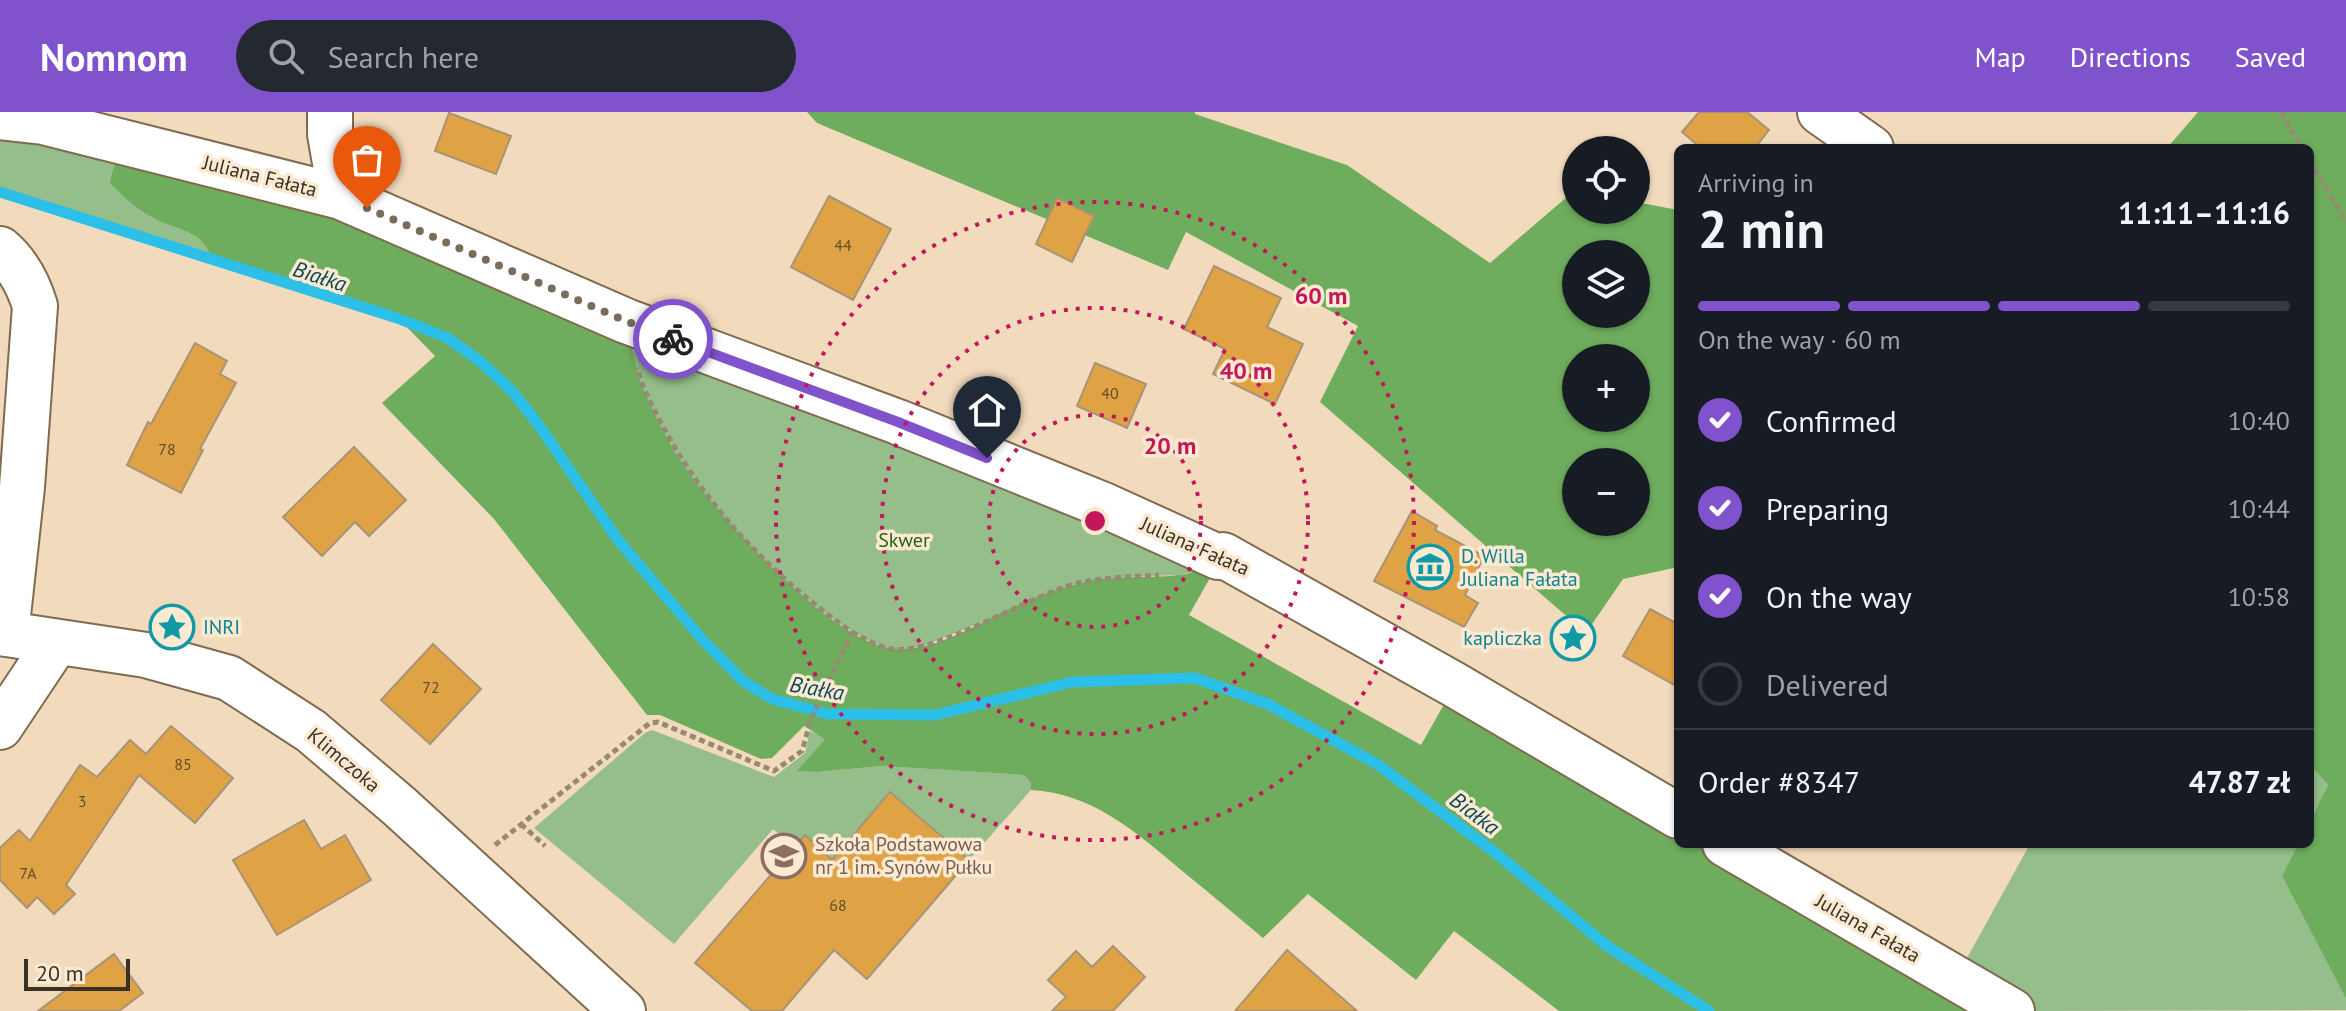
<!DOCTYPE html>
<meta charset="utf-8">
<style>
body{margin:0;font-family:"PT Sans",sans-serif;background:#242831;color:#f1f3f6;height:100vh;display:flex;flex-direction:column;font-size:30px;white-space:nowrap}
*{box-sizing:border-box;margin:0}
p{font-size:26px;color:#9ea1a6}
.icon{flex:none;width:44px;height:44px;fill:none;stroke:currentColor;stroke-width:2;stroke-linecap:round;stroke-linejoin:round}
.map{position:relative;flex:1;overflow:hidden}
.drawer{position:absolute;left:1674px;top:32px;width:640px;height:704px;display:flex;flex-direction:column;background:#171b24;border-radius:12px;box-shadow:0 2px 6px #0004}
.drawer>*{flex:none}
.controls{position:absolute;left:1562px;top:24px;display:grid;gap:16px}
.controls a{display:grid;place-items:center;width:88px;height:88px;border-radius:50%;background:#171b24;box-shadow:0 2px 6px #0004;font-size:40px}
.scale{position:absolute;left:24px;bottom:20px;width:106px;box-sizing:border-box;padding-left:8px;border:4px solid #393125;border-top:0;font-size:22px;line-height:28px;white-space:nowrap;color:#393125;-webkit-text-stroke:6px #fce9d1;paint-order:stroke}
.pin{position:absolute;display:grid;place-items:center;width:68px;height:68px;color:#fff;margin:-82px -34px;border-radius:50% 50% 50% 0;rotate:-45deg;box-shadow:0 0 8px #0007}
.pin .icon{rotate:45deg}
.courier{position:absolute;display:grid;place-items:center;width:80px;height:80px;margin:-40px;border:6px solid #8052cb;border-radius:50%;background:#fff;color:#222;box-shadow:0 2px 10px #0007}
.headline em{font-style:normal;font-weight:700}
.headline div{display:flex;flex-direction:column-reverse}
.headline{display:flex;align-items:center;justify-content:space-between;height:136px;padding:0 24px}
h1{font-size:52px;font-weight:700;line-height:60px}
.bar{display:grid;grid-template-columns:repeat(4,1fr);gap:12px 8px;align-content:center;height:96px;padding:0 24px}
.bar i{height:10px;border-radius:6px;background:#363941}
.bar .on{background:#8052cb}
.bar p{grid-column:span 4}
.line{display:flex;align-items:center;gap:20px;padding:0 24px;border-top:2px solid #363941}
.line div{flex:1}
ol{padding:0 24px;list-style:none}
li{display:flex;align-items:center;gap:24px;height:88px}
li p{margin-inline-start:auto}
li .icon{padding:8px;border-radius:50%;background:#8052cb;color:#fff;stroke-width:4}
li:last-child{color:#9ea1a6}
li i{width:44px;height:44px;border:4px solid #363941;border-radius:50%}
header{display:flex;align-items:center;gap:48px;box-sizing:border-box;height:112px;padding:0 40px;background:#8052cb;color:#fff}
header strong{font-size:38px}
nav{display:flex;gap:44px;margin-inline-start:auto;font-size:28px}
.search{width:560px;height:72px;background:#242831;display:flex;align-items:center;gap:20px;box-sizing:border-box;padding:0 28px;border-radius:44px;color:#9ea1a6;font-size:30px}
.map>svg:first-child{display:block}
.green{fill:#95be8a}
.forest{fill:#6ead5d;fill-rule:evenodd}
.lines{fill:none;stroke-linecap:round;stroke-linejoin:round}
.stream{stroke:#2cbfe8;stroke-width:11}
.building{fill:#dfa346;stroke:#a99376;stroke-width:2}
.minor-casing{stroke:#7f6b4f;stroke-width:48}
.path{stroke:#988973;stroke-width:5;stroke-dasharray:6 4;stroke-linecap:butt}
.minor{stroke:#fff;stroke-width:44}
.done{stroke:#7a6c5a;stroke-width:8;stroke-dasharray:0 14.4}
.route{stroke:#8052cb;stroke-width:10}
.ring{fill:none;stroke:#c2185b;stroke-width:4;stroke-dasharray:4 8}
.labels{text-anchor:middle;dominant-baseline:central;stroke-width:7;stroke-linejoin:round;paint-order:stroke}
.number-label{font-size:16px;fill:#624e2d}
.street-label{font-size:20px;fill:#393125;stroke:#fce9d1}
.park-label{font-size:20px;fill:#266211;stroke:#fce9d1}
.culture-label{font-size:20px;fill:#0d838f;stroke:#fce9d1;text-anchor:start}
.education-label{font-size:20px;fill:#785e54;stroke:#fce9d1;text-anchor:start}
.water-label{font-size:22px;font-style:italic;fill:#0c4859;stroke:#fce9d1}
.centre{fill:#c2185b;stroke:#fce9d1;stroke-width:4}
.ring-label{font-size:24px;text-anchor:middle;font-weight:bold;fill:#c2185b;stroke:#fce9d1;stroke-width:7;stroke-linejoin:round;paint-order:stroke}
</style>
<header>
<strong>Nomnom</strong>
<div class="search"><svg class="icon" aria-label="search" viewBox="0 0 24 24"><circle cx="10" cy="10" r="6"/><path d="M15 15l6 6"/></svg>Search here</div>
<nav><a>Map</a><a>Directions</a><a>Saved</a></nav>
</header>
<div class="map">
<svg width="2346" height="899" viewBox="0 0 2346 899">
<rect width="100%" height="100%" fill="#f2dbbd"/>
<!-- green -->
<path class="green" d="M 0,5 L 135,33 L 151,105 C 174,114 204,120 211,146 L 0,77 Z
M 626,209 L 1218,445 L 1195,459 L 1180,463 L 1125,465 L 1078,471 L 921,535 C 911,536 900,539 891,537 C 824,520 713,405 679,346 C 665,323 649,295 640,269 C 634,250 631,229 626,209 Z
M 652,618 L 774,665 L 805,641 L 810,619 L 826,626 L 798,659 L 817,660 L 882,654 L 1024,663 L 1031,671 L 1031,678 L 969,748 L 890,680 L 832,748 L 805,724 L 795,735 L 773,717 L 674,832 L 534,716 L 645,621 Z
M 2310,653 L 2328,673 L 2310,709 Z
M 2030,732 L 2298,732 L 2282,764 L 2346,887 L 2346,898 L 2012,899 L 1956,866 Z"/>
<!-- forest -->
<path class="forest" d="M 807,0 L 1195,0 L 1195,2 L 1347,53 L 1490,151 L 1575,78 L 1576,98 L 1636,98 L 1636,90 L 1678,98 L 1678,455 L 1623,467 L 1586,521 L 1320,290 L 1358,214 L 1186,120 L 1168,158 L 817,11 ZM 1576,142 L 1636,142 L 1636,202 L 1576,202 ZM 1576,246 L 1636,246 L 1636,306 L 1576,306 ZM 1576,350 L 1636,350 L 1636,410 L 1576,410 Z
M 2198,0 L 2346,0 L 2346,887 L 2282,764 L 2298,732 L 2310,732 L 2310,709 L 2328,673 L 2310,653 L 2310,36 L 2167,36 Z
M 135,33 L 626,209 C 631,229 634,249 640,268 C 647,289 668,330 681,349 C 714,400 834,534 896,537 C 937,539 978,511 1014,495 C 1034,486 1056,477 1077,472 C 1110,462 1145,467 1179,463 C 1196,462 1208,450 1223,443 L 1189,503 L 1421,633 L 1455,573 L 1678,704 L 1678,732 L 1725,732 L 2012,899 L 1559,899 L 1454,819 L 1416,868 L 1308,782 L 1263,826 C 1236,803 1209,781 1181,758 C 1136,720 1092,681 1031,678 L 1031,671 L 1024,663 L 882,654 L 817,660 L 797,659 L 825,627 L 804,614 L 772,646 L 761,647 L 660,603 L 647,603 L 494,407 L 382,291 L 435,244 L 398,206 L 211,146 C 202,116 173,118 150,104 C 136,96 121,83 110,71 C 113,53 119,42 135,33 Z"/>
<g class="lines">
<!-- stream -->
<path class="stream" d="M 0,80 L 397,206 L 448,226 L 481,250 L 512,279 L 538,312 L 618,428 L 701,526 L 743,569 L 772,587 L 828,602 L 935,603 L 1072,570 L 1195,566 L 1268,592 L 1377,652 L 1497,742 L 1607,834 L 1709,899"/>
</g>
<!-- building -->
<path class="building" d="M 1699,0 L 1747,0 L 1769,18 L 1755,36 L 1701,36 L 1682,20 Z
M 449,1 L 511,24 L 496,62 L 435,39 Z
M 829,84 L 891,117 L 853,188 L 791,155 Z
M 1057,86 L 1094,104 L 1072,150 L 1036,132 Z
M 1214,154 L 1281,186 L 1267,215 L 1303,232 L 1275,292 L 1213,262 L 1225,237 L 1184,217 Z
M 195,231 L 227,249 L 220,262 L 236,271 L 200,337 L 203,338 L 181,381 L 127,353 L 148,310 L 151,312 Z
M 1095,251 L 1146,272 L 1127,316 L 1077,294 Z
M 354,335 L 406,388 L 369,424 L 355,410 L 322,444 L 283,405 Z
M 1412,399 L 1437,414 L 1435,418 L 1484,444 L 1465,483 L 1478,491 L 1464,515 L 1374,469 Z
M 1650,497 L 1678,512 L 1678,575 L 1623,544 Z
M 433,532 L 481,577 L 430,632 L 381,588 Z
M 171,614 L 233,666 L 195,711 L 139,663 L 66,773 L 75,782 L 54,802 L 37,785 L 27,796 L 0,768 L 0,736 L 19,718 L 30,729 L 80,653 L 97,665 L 130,628 L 146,642 Z
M 890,680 L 969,748 L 867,867 L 834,838 L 782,899 L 752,899 L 695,851 L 805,723 L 832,748 Z
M 304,708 L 321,737 L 345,723 L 371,768 L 277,823 L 233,748 Z
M 1113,834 L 1145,865 L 1113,899 L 1052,899 L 1066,885 L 1048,868 L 1076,839 L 1092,855 Z
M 1287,838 L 1357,899 L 1235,899 Z
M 114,842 L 143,881 L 119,899 L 38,899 Z"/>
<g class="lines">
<!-- minor casing -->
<g class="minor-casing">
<path id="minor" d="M 330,0 L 330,22 L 341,85
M 1820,0 L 1871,36
M 0,5 L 43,10 L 341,85 L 626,209 L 898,310 L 1106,394 L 1218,445 L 1223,443 L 1455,573 L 1678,704
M 0,137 C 18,152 28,171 35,194 L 22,375 L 6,522
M 0,521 L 146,543 L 229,566 L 311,619 L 399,694 L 623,899
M 0,615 L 56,531
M 1725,732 L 2012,899"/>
</g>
<!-- path -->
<path class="path" d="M 2281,0 L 2302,36
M 2310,49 L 2346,110
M 852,520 C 865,527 879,535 892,537 C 934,544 1030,483 1078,471 C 1104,465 1132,465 1159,463
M 521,712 L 545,734
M 495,733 L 650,611 L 658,610 L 774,659 L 802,639 L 811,607 L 852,520 C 773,465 703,393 659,307 C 650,290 642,274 637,256"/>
<!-- minor -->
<use href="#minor" class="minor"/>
</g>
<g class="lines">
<!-- done -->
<path class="done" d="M 367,96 L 626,209 L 673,227"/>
<!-- route -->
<path class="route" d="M 673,227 L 898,310 L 987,346"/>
</g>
<!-- distance rings -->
<g class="ring">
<circle cx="1095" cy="409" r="106"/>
<circle cx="1095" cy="409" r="213"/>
<circle cx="1095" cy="409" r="319"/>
</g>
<!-- icons -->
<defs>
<g id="museum-ring" transform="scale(2.3)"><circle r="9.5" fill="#fce9d1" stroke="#0f9aa8" stroke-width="1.5"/><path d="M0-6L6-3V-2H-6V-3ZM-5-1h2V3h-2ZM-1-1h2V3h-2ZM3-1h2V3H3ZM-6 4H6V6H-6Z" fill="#0f9aa8"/></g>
<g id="sight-ring" transform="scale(2.3)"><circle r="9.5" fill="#fce9d1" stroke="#0f9aa8" stroke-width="1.5"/><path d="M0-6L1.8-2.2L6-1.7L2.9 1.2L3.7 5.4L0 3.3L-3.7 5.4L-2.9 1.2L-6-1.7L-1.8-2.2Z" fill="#0f9aa8"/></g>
<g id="school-ring" transform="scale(2.3)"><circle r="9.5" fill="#fce9d1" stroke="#8d6e63" stroke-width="1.5"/><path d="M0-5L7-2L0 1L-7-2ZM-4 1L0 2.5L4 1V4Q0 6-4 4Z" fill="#8d6e63"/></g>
</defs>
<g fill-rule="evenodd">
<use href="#museum-ring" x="1430" y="455"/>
<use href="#sight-ring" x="172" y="515"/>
<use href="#sight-ring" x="1573" y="526"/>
<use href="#school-ring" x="784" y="744"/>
</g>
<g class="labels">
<!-- number labels -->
<g class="number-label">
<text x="843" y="133">44</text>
<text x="1110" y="281">40</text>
<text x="167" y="337">78</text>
<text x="431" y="575">72</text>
<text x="183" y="652">85</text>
<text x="82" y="689">3</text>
<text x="28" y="761">7A</text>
<text x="838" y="793">68</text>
</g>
<!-- street labels -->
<g class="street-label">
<text transform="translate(260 64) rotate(14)">Juliana Fałata</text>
<text transform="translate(1195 434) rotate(24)">Juliana Fałata</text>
<text transform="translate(344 648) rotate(40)">Klimczoka</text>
<text transform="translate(1868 816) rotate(30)">Juliana Fałata</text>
</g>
<!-- park labels -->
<g class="park-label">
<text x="904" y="428">Skwer</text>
</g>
<!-- culture labels -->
<g class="culture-label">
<text x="1461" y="444">D. Willa<tspan x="1461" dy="23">Juliana Fałata</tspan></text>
<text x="203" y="515">INRI</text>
<text x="1542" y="526" text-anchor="end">kapliczka</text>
</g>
<!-- education labels -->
<g class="education-label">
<text x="815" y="732">Szkoła Podstawowa<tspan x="815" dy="23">nr 1 im. Synów Pułku</tspan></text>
</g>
<!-- water labels -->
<g class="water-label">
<text transform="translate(320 164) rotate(18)">Białka</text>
<text transform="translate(817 576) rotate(10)">Białka</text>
<text transform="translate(1475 701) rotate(37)">Białka</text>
</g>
</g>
<circle cx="1095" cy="409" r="12" class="centre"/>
<g class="ring-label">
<text x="1321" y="192">60 m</text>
<text x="1246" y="267">40 m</text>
<text x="1170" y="342">20 m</text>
</g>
</svg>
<div class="controls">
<a><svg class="icon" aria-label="locate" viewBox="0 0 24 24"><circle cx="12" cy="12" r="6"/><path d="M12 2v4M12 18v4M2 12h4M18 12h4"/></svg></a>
<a><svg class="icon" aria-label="layers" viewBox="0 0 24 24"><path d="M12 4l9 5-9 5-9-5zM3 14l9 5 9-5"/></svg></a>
<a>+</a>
<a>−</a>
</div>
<div class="scale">20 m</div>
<div class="pin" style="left:367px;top:96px;background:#ea580c"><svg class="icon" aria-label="bag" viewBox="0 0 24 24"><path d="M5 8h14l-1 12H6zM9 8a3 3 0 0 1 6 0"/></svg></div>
<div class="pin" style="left:987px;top:346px;background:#1f2937"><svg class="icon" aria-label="home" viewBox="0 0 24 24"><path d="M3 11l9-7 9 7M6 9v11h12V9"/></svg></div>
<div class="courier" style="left:673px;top:227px"><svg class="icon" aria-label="bike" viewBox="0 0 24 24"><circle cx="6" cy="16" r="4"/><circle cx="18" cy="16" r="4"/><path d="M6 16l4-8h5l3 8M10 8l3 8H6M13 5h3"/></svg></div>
<section class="drawer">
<div class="headline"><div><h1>2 min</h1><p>Arriving in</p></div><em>11:11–11:16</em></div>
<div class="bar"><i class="on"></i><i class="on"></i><i class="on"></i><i></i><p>On the way · 60 m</p></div>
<ol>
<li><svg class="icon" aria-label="check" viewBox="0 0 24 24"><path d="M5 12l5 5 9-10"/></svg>Confirmed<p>10:40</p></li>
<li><svg class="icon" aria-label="check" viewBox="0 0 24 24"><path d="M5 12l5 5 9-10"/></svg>Preparing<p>10:44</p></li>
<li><svg class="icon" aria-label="check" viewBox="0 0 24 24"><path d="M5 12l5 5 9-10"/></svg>On the way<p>10:58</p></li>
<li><i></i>Delivered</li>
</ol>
<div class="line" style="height:104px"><div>Order #8347</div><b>47.87 zł</b></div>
</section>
</div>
